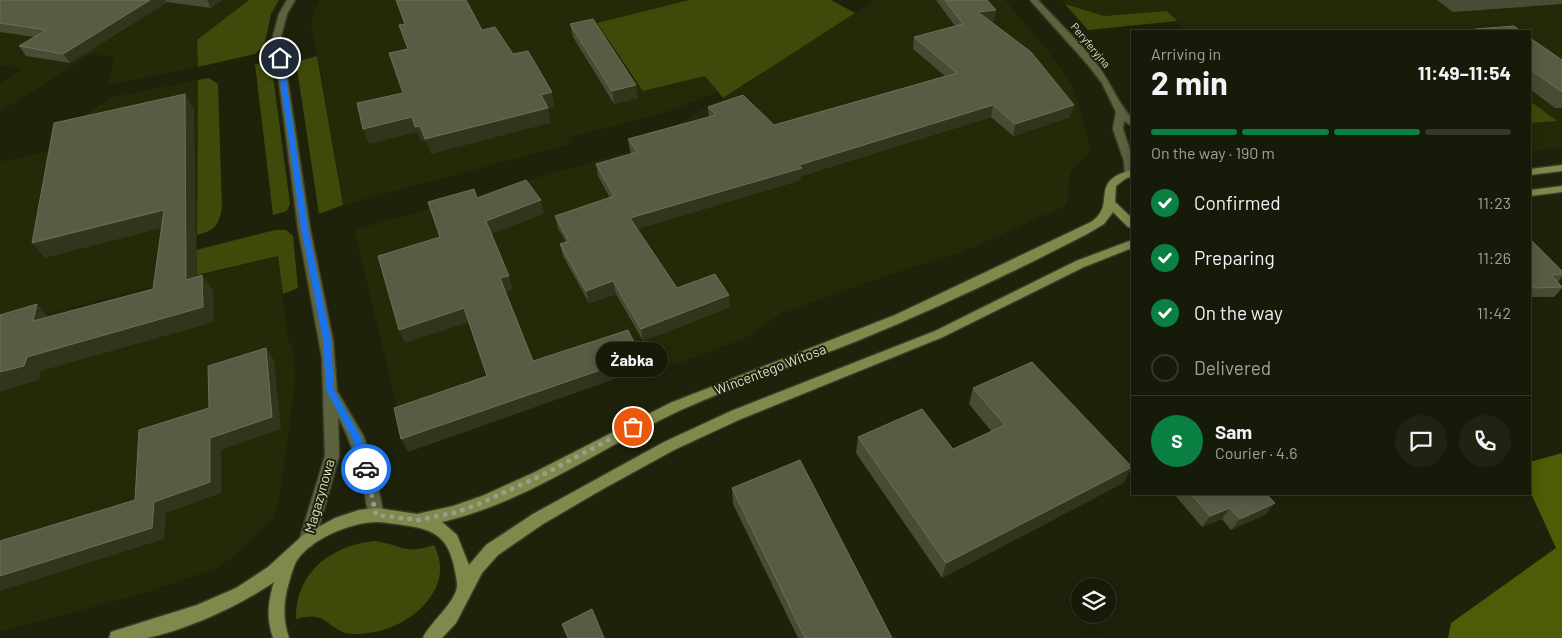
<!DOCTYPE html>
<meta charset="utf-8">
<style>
body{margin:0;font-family:Barlow,sans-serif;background:#1f2312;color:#f1f3f6;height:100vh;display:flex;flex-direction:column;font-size:19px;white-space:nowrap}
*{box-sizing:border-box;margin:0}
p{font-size:16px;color:#9ea19c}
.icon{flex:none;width:28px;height:28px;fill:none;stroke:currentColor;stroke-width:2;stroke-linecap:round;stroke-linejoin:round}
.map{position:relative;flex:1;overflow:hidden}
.panel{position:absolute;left:1131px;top:30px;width:400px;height:465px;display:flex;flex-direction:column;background:#161a08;border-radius:0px;box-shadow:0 2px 12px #0003,0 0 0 1px #353829}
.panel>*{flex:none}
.tools{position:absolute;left:1071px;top:578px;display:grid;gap:10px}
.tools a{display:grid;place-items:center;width:45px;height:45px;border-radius:50%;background:#161a08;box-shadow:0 2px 12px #0003,0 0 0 1px #353829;font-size:25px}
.pin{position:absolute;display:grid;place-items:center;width:42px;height:42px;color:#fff;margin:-21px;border:2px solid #fff;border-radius:50%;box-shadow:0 1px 5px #0007}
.courier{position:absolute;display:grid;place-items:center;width:50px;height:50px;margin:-25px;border:4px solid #1a73e8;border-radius:50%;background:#fff;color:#222;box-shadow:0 1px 6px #0007}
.bubble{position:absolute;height:35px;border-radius:18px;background:#161a08;box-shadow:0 2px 12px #0003,0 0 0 1px #353829;font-size:16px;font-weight:700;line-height:35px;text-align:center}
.overview em{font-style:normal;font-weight:700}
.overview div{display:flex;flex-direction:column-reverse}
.overview{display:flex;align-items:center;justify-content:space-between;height:85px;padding:0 20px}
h1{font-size:32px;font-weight:700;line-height:38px}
.bar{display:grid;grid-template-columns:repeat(4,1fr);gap:8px 5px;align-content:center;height:60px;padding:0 20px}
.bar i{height:6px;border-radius:4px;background:#353829}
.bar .on{background:#0b8043}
.bar p{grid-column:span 4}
.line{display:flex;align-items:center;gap:12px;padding:0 20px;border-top:1px solid #353829}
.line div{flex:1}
.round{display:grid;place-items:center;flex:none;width:52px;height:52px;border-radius:26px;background:#1f2312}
ol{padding:0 20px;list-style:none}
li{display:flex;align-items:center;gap:15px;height:55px}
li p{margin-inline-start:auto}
li .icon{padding:5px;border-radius:50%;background:#0b8043;color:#fff;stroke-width:4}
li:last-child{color:#9ea19c}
li i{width:28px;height:28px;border:2px solid #353829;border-radius:50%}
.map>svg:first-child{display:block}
.built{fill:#242908}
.green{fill:#3f4909}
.forest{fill:#4f5b05}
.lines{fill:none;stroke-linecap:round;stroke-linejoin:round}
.street-casing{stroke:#383c26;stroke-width:3}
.secondary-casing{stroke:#383c26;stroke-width:3}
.street{fill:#5c633e;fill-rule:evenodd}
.secondary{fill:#7e8a4c;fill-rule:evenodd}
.wall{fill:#474c34}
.shaded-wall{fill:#30351c}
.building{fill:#575c45;stroke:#6c705a}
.route{fill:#1a73e8}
.done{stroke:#999d8b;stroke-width:5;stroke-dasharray:0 9}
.labels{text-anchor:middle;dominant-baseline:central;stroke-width:4;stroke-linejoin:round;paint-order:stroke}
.far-street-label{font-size:11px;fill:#dbdfd0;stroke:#1e220a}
.street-label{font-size:14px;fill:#dbdfd0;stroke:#1e220a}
</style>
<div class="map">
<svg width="1562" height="638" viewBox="0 0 1562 638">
<rect width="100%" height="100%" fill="#1e220a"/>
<!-- built -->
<path class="built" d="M 0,0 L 249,0 L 197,40 L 198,67 L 108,85 L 114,57 L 92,54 L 0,112 L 0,83 L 23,69 L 0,65 Z
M 319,0 L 689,0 L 598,23 L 643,91 L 705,76 L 718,92 L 658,115 L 567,138 L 570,144 L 343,205 L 321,72 L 311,28 L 314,10 Z
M 876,0 L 1005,0 L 1048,51 L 1073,86 L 1091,151 L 1070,172 L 1067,205 L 960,253 L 900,271 L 782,313 L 744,339 L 650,374 L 643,369 L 408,452 L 354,230 L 679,137 L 673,127 L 746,84 L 806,43 Z
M 1060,0 L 1562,0 L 1562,147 L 1530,151 L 1530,31 L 1186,31 L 1167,11 L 1104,16 L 1065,4 Z
M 198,80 L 197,275 L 0,326 L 0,162 L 52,150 L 58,129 L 90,112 L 109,98 Z
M 278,256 L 288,339 L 294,353 L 295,384 L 279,503 L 272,519 L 239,552 L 219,567 L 149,592 L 0,632 L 0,327 Z"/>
<!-- green -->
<path class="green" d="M 249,0 L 279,0 L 271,14 L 264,46 L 255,54 L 198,67 L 197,40 Z
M 689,0 L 831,0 L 855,13 L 723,98 L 705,76 L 643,91 L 597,23 Z
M 1065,4 L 1104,16 L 1167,11 L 1177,21 L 1088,30 Z
M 317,56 L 343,205 L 319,214 L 296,62 Z
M 262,63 L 269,64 L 272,68 L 290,204 L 287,211 L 273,215 L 255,64 Z
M 209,78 L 218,84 L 222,208 C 218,227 215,230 197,235 L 198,80 Z
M 1530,101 L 1557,121 L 1530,123 Z
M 275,230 L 286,230 L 293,236 L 298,288 L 283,294 L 278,256 L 197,275 L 196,250 Z
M 375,541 C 402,545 405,555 434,545 C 443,563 442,580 431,596 C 414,622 377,638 345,633 C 324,624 324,611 296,619 C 295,572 332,545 375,541 Z"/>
<!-- forest -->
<path class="forest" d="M 1562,453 L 1562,638 L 1448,638 L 1451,623 L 1556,548 L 1530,491 L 1530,462 Z"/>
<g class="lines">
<!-- street casing -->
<g class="street-casing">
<path id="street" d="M 287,0 L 295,0 L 287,14 L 281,36 L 310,228 L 333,340 L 337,391 L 364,437 L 378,487 L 384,515 L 381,520 L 376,522 L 371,520 C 366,509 366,497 363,486 C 357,461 350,439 338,417 L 339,456 L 315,541 L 312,546 L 307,548 L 302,546 L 299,541 L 325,456 L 322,358 L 298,228 L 273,36 L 279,14 Z
M 1030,0 L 1038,0 C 1058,22 1081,43 1098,66 C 1111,83 1118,104 1132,118 L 1132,126 L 1124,121 L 1123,129 L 1132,156 L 1132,175 L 1125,175 L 1124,161 L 1113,129 L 1116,112 L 1102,83 L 1089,66 Z"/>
</g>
<!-- secondary casing -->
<g class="secondary-casing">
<path id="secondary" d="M 1562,165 L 1562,171 L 1530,175 L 1530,169 Z
M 1132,170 L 1132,176 L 1125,179 L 1116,186 L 1115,202 L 1132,218 L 1132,228 L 1128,227 L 1113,212 L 1104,224 L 1087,234 C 1012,273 935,309 857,341 C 799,364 739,384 681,410 C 602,447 528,502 442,522 L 457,535 L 469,565 L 486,545 L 533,514 L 664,442 L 731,411 L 935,331 L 1076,261 L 1132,240 L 1132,248 L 1084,267 L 943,337 L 741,419 L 674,450 L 603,489 L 543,524 L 498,555 L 482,573 L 456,623 L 442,638 L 423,638 C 429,623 457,602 457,585 C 457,579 455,572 454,566 C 447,535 432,529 403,525 C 394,524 385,522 377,522 C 351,522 307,540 295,564 C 292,571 290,579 288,586 C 283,604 283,620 289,638 L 273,638 C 266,618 268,601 274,582 C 241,605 187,630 147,638 C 135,638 121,638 109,638 L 111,632 L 117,630 L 197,605 L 236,588 L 268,567 L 302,536 L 335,518 L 359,510 L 377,508 L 417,514 L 453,506 L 482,496 L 535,472 L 670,403 L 895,315 L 1091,222 C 1118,205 1087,181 1132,170 Z
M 1562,186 L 1562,192 L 1530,196 L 1530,190 Z"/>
</g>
<!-- street -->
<use href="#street" class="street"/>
<!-- secondary -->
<use href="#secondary" class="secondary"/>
</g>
<!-- wall -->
<path class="wall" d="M 0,0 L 222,0 L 211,8 L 167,2 L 70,63 L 26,56 L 19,46 L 35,37 L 0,32 Z
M 936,0 L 987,0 L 994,22 L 991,22 L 1070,117 L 1013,136 L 991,117 L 801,176 L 801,180 L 637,229 L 677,288 L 730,307 L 643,341 L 616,294 L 589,303 L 563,256 L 560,244 L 566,242 L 558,228 L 555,216 L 610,198 L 598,176 L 596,164 L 632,154 L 630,151 L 628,139 L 709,117 L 708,107 L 774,125 L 945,76 L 913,49 L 914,37 L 955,26 Z
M 1437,0 L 1562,0 L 1562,4 L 1453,12 Z
M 570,24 L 638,98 L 614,104 L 573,37 Z
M 1530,38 L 1562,60 L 1562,108 L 1555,108 L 1530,89 Z
M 1530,239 L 1562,271 L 1562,277 L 1558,282 L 1562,286 L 1562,288 L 1554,297 L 1530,297 Z
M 973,388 L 1132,467 L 1123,483 L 942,578 L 856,453 L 858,437 L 953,449 L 992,432 L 969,404 Z
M 732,488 L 892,638 L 798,638 L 733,504 Z
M 1174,494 L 1266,494 L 1266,514 L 1231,530 L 1222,519 L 1202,527 Z"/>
<!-- shaded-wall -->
<path class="shaded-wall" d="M 150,0 L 165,0 L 167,2 L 70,63 L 63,54 Z
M 207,0 L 222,0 L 211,8 Z
M 996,10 L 994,22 L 976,24 L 978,12 Z
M 636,85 L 638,98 L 614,104 L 612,91 Z
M 552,92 L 555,107 L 548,109 L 551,123 L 431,154 L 425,139 L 541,95 Z
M 185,94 L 194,109 L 197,295 L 186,280 Z
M 993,105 L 991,117 L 801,176 L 801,180 L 632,231 L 630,218 L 799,165 Z
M 1074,105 L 1070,117 L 1013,136 L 1015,124 Z
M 412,117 L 420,126 L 426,141 L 421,142 L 417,132 L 369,144 L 363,129 Z
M 541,200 L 544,214 L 491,234 L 486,221 Z
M 164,210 L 174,225 L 45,258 L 32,243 Z
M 202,275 L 213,290 L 214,322 L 41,371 L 39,380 L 0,392 L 0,372 L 27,357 Z
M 509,276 L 513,289 L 505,292 L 500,278 Z
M 613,281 L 616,294 L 589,303 L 586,291 Z
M 729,295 L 730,307 L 643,341 L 641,329 Z
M 37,304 L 50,319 L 33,321 Z
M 464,308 L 469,322 L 405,343 L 399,330 Z
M 266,348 L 274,360 L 281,429 L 221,450 L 221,493 L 166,513 L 164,539 L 0,591 L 0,576 L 154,502 L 210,438 Z
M 641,356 L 643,369 L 408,452 L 401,439 Z
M 1132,467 L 1123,483 L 942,578 L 946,563 Z
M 1275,503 L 1266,514 L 1231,530 L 1240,519 Z
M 1230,508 L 1222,519 L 1202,527 L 1210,516 Z"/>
<!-- building -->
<path class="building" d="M 0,0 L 150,0 L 63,54 L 19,46 L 46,30 L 0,23 Z
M 396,0 L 466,0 L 482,30 L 495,27 L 513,54 L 528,51 L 552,92 L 541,95 L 548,108 L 425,139 L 420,126 L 415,127 L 412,117 L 363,129 L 357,103 L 403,93 L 389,53 L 408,49 L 399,25 L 405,24 Z
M 945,0 L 987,0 L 996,10 L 978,12 L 1031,52 L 1074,105 L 1015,124 L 993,105 L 799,165 L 802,168 L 630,218 L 677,288 L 715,274 L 729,295 L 641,329 L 613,281 L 586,291 L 560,244 L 569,241 L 555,216 L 614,196 L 596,164 L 637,152 L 628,139 L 716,115 L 708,107 L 743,95 L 774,125 L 957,73 L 914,37 L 963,24 Z
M 593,19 L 636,85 L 612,91 L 570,24 Z
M 1514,26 L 1521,31 L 1478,31 L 1475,29 Z
M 1530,38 L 1562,60 L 1562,92 L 1530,69 Z
M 185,94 L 186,280 L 202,275 L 203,307 L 27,357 L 24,366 L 0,372 L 0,315 L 37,304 L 33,321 L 153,289 L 164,210 L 32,243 L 54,123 Z
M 526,180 L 541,200 L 486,221 L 509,276 L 500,278 L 533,361 L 628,330 L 641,356 L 401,439 L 394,408 L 487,376 L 464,308 L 399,330 L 378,256 L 440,237 L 428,202 L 474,189 L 477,198 Z
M 1530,239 L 1562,271 L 1562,274 L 1551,275 L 1562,287 L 1534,288 L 1530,284 Z
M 266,348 L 272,417 L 210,438 L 210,482 L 154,502 L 152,528 L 0,576 L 0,541 L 135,500 L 139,430 L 209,408 L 208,366 Z
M 1032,362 L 1132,467 L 946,563 L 858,437 L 922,409 L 953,449 L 1005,425 L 973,388 Z
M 800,460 L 892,638 L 805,638 L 732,488 Z
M 1191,494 L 1266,494 L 1275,503 L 1240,519 L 1230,508 L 1210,516 Z
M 592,609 L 604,638 L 568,638 L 562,624 Z"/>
<!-- route -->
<path class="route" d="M 280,56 L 283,58 L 308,228 L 331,340 L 334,390 L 361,437 L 371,469 L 366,473 L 361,469 L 352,438 L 326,390 L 323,340 L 301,228 L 277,58 Z"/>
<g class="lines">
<!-- done -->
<path class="done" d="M 366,469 L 376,515 L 419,520 L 457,512 L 479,504 L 544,474 L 633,427"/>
</g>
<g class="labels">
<!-- far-street labels -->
<g class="far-street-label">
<text transform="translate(1091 45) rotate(50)">Peryferyjna</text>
</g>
<!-- street labels -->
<g class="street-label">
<text transform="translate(770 369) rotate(-21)">Wincentego Witosa</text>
<text transform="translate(319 496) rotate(-74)">Magazynowa</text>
</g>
</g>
</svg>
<div class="tools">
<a><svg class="icon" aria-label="layers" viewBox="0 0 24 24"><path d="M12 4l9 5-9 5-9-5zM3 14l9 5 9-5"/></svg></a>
</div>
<div class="pin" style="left:633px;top:427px;background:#ea580c"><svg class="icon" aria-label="bag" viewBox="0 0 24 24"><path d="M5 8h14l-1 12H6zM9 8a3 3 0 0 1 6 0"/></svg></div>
<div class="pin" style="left:280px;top:58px;background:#1f2937"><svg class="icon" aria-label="home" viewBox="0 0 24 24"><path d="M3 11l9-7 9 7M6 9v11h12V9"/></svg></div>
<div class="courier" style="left:366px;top:469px"><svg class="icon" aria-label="car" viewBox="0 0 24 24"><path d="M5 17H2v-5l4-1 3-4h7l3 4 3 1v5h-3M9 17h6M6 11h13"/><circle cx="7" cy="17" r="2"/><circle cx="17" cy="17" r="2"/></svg></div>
<div class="bubble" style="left:596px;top:342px;width:72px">Żabka</div>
<section class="panel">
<div class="overview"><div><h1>2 min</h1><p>Arriving in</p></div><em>11:49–11:54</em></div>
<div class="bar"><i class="on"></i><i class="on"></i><i class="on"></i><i></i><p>On the way · 190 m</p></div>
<ol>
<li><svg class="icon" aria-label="check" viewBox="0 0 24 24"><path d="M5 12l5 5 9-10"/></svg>Confirmed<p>11:23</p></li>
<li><svg class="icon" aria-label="check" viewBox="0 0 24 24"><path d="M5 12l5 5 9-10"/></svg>Preparing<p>11:26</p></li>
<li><svg class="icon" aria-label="check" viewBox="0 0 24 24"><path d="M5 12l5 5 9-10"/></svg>On the way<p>11:42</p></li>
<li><i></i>Delivered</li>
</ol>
<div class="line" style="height:90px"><b class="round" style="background:#0b8043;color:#fff">S</b><div><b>Sam</b><p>Courier · 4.6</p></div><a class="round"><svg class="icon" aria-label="chat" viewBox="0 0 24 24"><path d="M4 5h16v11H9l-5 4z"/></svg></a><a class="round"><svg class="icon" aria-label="phone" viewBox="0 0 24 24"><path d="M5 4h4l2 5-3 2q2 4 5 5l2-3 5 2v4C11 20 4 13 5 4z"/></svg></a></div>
</section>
</div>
